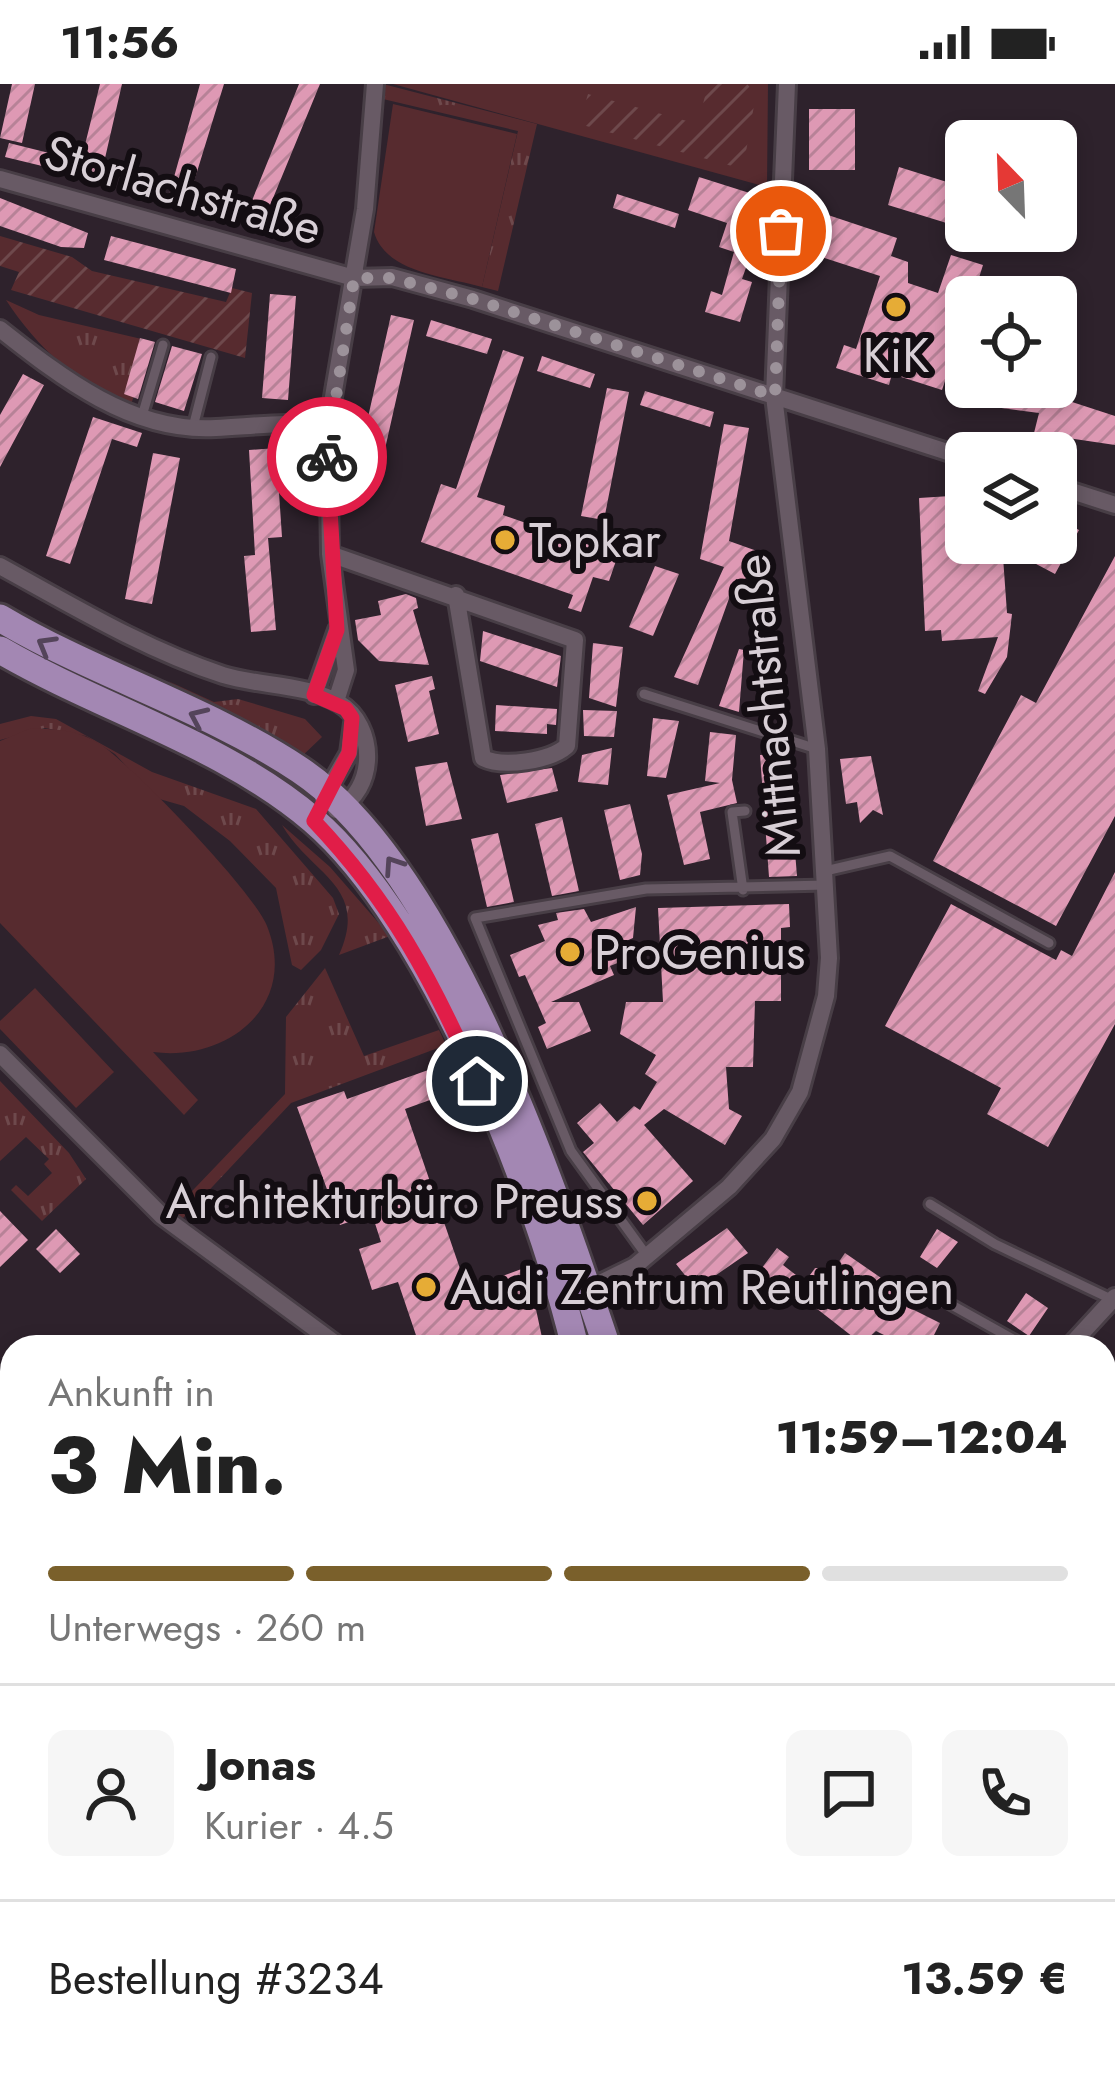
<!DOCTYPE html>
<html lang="de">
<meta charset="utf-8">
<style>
body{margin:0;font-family:Jost,sans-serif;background:#f6f6f6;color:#222;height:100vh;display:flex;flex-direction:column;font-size:45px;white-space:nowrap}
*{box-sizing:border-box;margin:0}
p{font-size:39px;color:#767676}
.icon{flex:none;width:66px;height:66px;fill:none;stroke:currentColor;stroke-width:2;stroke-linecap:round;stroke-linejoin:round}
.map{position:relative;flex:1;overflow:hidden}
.drawer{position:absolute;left:0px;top:1251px;width:1116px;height:747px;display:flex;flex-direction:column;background:#fff;border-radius:36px 36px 0 0;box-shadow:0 6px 18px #0003}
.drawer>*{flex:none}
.needle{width:78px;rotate:337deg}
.tools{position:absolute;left:945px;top:36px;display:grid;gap:24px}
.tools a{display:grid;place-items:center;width:132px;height:132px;border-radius:18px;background:#fff;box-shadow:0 6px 18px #0003;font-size:60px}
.pin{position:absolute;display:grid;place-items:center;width:102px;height:102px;color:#fff;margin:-51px;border:6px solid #fff;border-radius:50%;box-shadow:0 3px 12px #0007}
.courier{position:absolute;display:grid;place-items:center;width:120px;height:120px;margin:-60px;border:9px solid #e11d48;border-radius:50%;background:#fff;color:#222;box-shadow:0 3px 15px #0007}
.overview em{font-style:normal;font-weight:800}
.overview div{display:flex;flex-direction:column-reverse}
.overview{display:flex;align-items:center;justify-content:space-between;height:204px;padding:0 48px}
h1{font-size:78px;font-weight:800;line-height:90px}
.bar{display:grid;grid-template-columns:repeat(4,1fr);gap:18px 12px;align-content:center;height:144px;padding:0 48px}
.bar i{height:15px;border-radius:9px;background:#e0e0e0}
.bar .active{background:#7a602b}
.bar p{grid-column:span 4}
.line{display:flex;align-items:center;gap:30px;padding:0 48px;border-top:3px solid #e0e0e0}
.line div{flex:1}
.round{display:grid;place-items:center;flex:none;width:126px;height:126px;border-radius:18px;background:#f6f6f6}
.status{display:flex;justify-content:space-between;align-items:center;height:84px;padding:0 60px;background:#fff;direction:ltr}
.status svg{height:33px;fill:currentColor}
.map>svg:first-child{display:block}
.grass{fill:url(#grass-tufts)}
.park{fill:#572b2f}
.garden{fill:url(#garden-furrows)}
.building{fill:url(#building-hatch)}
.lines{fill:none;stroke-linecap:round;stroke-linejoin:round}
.lane-casing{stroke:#483e46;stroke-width:15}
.street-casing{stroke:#483e46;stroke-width:22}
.primary-casing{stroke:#483e46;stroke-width:33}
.lane{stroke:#685a65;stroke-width:9}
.street{stroke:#685a65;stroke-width:16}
.primary{stroke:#a387b3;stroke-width:27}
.oneway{stroke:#54445a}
.done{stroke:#9c929a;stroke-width:12;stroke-dasharray:0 21.6}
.route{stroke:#e11d48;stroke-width:15}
.poi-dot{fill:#e6ac36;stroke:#130d12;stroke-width:4.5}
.labels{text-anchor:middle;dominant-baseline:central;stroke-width:12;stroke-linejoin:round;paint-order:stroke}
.street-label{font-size:48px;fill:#d8cfd6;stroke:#130d12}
.poi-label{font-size:48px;fill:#d8cfd6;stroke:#130d12;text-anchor:start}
</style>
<div class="status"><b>11:56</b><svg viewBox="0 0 49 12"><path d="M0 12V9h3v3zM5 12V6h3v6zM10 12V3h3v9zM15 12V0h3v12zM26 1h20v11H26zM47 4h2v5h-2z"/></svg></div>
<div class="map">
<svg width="1115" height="1997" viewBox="0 0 1115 1997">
<defs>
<pattern id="grass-tufts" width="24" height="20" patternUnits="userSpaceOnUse" patternTransform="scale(3)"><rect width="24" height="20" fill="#572b2f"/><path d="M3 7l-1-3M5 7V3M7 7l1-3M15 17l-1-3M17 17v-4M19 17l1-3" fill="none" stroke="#6e494c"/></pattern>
<pattern id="garden-furrows" width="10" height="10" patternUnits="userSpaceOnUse" patternTransform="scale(3)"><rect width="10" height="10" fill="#572b2f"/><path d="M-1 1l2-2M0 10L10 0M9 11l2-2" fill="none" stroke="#6e494c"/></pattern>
<pattern id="building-hatch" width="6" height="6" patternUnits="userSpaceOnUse" patternTransform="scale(3)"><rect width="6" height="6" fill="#de99b4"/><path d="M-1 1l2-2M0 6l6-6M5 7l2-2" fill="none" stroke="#b78297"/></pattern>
</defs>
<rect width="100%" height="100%" fill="#2e222c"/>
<!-- grass -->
<path class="grass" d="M 383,0 L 537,40 L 498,207 L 482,203 L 518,47 L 383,15 Z
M 6,216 L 39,231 L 150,257 L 131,321 C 76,298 39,266 6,216 Z
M 168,597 L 214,618 L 238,615 L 305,635 L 322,653 L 300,674 Z
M 31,632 L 56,635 L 152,688 L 256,725 L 333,814 L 339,830 L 321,866 L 301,886 L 292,881 L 276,804 L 230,757 L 184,722 L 156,714 L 115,670 L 86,652 L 45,644 L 0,656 L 0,640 Z
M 282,741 L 330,783 L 390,852 L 339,871 C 370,802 311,791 282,741 Z
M 325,884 L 364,972 L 439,946 L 446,961 L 291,1019 L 183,1134 L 173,1127 L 285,1010 L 286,933 Z
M 0,997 L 69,1069 L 86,1095 L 42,1137 L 11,1106 L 16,1101 L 28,1112 L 52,1089 L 44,1080 L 49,1075 L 26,1053 L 0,1077 Z
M 12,1490 L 12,1697 L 0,1714 L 0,1504 Z
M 12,1704 L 12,1986 L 398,1986 L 373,1997 L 0,1997 L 0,1721 Z"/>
<!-- park -->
<path class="park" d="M 393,0 L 768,0 L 767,103 Z
M 393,20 L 517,50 L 482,203 C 444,192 386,189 374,148 Z
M 29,645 C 54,644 78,646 100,660 C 133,682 253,807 267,842 C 299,922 227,978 153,968 L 198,1016 L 184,1031 L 0,839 L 0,657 Z
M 35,904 L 114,988 L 76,1024 L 0,945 L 0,937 Z"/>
<!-- garden -->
<path class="garden" d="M 708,0 L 747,0 L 756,10 L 743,85 L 579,40 L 588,10 L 698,40 Z
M 0,152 L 72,173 L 92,187 L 226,218 L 232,204 L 252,209 L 245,274 L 11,206 L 19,188 L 0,182 Z"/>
<!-- building -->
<path class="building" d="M 12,0 L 35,0 L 22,59 L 0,54 Z
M 100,0 L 122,0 L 100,96 L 5,73 L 9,59 L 81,77 Z
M 200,0 L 224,0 L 188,117 L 169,111 Z
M 299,0 L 320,0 L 264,136 L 251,131 L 249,124 Z
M 809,25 L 855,25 L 855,86 L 809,86 Z
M 899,83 L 966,104 L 966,145 L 888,121 Z
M 699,93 L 759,112 L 743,161 L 753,164 L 742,195 L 752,198 L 740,238 L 705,228 L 711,207 L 722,211 L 734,168 L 719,163 L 727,139 L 688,126 Z
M 617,110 L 679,130 L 675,144 L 613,124 Z
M 0,114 L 88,149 L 84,164 L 61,163 L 0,142 Z
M 819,128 L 897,154 L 891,172 L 908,178 L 908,199 L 938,209 L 951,171 L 983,181 L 973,213 L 966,213 L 966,234 L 942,306 L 892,290 L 889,301 L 836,284 L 844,261 L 856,265 L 880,192 L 806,168 Z
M 111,152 L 236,185 L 231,209 L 104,176 Z
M 270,210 L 296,212 L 288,316 L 262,314 Z
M 391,231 L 414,236 L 385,365 L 362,360 Z
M 431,236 L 492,255 L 487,270 L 426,252 Z
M 140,254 L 155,258 L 138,315 L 124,310 Z
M 172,262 L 202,270 L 184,327 L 155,318 Z
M 503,266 L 524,273 L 477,413 L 505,422 L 503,431 L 618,471 L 609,497 L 593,493 L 581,528 L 568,524 L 573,511 L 421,458 L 441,400 L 456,405 Z
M 542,272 L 595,290 L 590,304 L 537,287 Z
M 23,290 L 44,301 L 0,383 L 0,331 Z
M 990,303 L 1026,303 L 1115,332 L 1115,361 L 1034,349 L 1039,329 L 987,322 Z
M 607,304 L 629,308 L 604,436 L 581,432 Z
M 645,307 L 714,328 L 710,343 L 640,321 Z
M 93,333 L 142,349 L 137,363 L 112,355 L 70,480 L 46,472 Z
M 724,340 L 749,344 L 729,457 L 757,467 L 744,498 L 736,495 L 698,601 L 674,593 L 724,483 L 700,475 Z
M 276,364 L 282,453 L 268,454 L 276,546 L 251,548 L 244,472 L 255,471 L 249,366 Z
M 153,369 L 180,374 L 152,520 L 125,515 Z
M 966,411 L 966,459 L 1002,459 L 1007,529 L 1012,530 L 1007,573 L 985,610 L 978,607 L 998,553 L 942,557 L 941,546 L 925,547 L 919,414 Z
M 1056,434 L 1079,446 L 1055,490 L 1021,472 L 1028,459 L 1056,459 Z
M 1115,472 L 1115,732 L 1056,842 L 933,777 L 1021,611 L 1036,619 Z
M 655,482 L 679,490 L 653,552 L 629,543 Z
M 406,510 L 416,514 L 418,524 L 413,526 L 429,581 L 379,577 L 358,556 L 355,536 L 381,531 L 378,517 Z
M 483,547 L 561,572 L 557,603 L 480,577 Z
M 593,559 L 623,563 L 616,623 L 589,614 Z
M 739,565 L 744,566 L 739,628 L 719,622 Z
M 432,592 L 435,605 L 429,607 L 439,650 L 408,658 L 395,601 Z
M 496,621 L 557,625 L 556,641 L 547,640 L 547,650 L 495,647 Z
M 583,626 L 617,627 L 614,653 L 584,652 Z
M 653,634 L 679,637 L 666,694 L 647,692 Z
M 710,648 L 736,651 L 732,696 L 737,719 L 700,728 L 710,775 L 684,781 L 667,711 L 720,699 L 705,697 Z
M 612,664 L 608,701 L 578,698 L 582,671 Z
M 787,670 L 797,792 L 769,793 L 760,671 Z
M 871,672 L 883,731 L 873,726 L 860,739 L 857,718 L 846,720 L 840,675 Z
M 447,678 L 462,735 L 426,742 L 415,683 Z
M 552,684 L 558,707 L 507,719 L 500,691 Z
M 630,720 L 642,770 L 640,791 L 620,796 L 604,726 Z
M 562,733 L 579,807 L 552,812 L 535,740 Z
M 498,749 L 514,818 L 487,823 L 471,755 Z
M 1115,788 L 1115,940 L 1048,1063 L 987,1030 L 1001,1004 L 885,942 L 951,820 L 1056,876 L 1061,866 L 1072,872 Z
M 789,820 L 790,843 L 781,844 L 781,917 L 755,917 L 753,983 L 726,983 L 729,1025 L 742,1032 L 725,1061 L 664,1025 L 644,1041 L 693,1097 L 643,1141 L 583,1068 L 594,1059 L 577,1039 L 600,1019 L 617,1038 L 634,1022 L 640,1026 L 657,998 L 645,990 L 656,971 L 620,950 L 626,918 L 663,918 L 658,824 Z
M 636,823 L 633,854 L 619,860 L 625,876 L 610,882 L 614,891 L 551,918 L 579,918 L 591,947 L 547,965 L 538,943 L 546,939 L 525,891 L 519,893 L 510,871 L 545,857 L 538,841 L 558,836 L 556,829 L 584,825 L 591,838 Z
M 431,985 L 441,1012 L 405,1025 L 467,1205 L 527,1183 L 544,1263 L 420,1263 L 398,1198 L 372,1206 L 359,1165 L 381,1158 L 372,1130 L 340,1141 L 297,1023 L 344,1007 L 347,1015 Z
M 0,1127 L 28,1156 L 0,1183 Z
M 727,1144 L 748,1169 L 696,1205 L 676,1180 Z
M 56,1145 L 80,1170 L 60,1189 L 36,1165 Z
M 937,1145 L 958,1158 L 937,1184 L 920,1173 Z
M 777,1164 L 789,1173 L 783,1181 L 805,1198 L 815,1184 L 834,1185 L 845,1169 L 900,1207 L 894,1216 L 940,1239 L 928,1263 L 908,1263 L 876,1247 L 862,1260 L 775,1192 L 762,1210 L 749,1201 Z
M 1026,1209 L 1048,1224 L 1029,1252 L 1007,1237 Z"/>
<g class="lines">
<!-- lane casing -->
<g class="lane-casing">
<path id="lane" d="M 142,332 L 163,261
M 193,343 L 211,273
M 644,610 L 817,665
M 825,787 L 890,772 L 1049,859
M 743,806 L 732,728 L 745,727
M 930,1120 L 995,1160 L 1113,1216
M 647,1172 L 571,1067 L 475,834 L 646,805 L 826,801
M 916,1201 L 1027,1263
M 1104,1469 L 1115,1479
M 1104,1533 L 1115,1522
M 1104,1787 L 1115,1773"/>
</g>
<!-- street casing -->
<g class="street-casing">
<path id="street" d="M 0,95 L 354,194 L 392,193 L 473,215 L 966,374
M 0,245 C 62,294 132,349 216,344 C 255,342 290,337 328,342
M 1056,402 L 1115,421
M 330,470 L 575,556 L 567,662 C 550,677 503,684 483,674 L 456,511
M 0,482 C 73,522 144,565 223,591 C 258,602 307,600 339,619 C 377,642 377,706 336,726
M 314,611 L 337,546
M 336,617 L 346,586 L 330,470 L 328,342 L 365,125 L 375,0
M 323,714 L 349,669 L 353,639
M 0,970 L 162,1132 L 340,1263
M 580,1209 L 635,1182 L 729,1103 L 773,1055 L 800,1008 L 826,912 L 829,874 L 817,665 L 774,312 L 787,0
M 1069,1263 L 1115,1213"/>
</g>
<!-- primary casing -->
<g class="primary-casing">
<path id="primary" d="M 0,534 C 96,591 207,624 300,686 C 445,783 552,1099 607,1263
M 0,566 C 101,625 224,660 313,736 C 432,838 539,1112 575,1263
M 1104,1602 L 1115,1592
M 1104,1634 L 1115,1623
M 442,1997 L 468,1986
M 512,1997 L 538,1986
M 727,1997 L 728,1986
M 759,1997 L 760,1986"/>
</g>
<!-- lane -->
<use href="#lane" class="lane"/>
<!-- street -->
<use href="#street" class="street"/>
<!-- primary -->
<use href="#primary" class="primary"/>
</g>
<!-- one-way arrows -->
<defs><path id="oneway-chevron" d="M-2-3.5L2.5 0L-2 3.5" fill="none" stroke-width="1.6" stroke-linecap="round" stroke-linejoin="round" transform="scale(3)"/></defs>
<g class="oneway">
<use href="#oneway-chevron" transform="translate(46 561) rotate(-150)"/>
<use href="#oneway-chevron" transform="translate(198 633) rotate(-156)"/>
<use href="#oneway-chevron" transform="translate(393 781) rotate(-124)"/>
</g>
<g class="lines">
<!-- done -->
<path class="done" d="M 327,373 L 354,194 L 392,194 L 473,215 L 775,312 L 781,147"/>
<!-- route -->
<path class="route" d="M 327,373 L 337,546 L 314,611 L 346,625 L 352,634 L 349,669 L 314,737 C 391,818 432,895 477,997"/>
</g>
<!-- markers -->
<g class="poi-dot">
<circle cx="896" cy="223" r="12"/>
<circle cx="505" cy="456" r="12"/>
<circle cx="570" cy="868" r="12"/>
<circle cx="647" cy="1117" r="12"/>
<circle cx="426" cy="1203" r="12"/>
</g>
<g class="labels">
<!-- street labels -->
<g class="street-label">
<text transform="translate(183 106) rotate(16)">Storlachstraße</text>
<text transform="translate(768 622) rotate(-96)">Mittnachtstraße</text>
</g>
<!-- poi labels -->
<g class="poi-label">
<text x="896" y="271" text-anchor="middle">KiK</text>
<text x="529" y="456">Topkar</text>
<text x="594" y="868">ProGenius</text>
<text x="623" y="1117" text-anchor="end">Architekturbüro Preuss</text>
<text x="450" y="1203">Audi Zentrum Reutlingen</text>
</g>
</g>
</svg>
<div class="tools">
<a><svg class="needle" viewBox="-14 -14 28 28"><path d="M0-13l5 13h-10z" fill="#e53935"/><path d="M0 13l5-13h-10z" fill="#767676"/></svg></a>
<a><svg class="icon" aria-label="locate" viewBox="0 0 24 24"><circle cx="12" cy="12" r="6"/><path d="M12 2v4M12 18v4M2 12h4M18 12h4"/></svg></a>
<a><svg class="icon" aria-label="layers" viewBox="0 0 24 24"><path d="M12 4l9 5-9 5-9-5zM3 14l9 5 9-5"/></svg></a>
</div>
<div class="pin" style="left:781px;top:147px;background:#ea580c"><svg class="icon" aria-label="bag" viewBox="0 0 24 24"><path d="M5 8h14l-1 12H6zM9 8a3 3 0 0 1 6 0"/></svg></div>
<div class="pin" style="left:477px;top:997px;background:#1f2937"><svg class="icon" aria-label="home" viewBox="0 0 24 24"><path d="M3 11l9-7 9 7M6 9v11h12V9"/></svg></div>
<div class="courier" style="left:327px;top:373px"><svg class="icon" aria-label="bike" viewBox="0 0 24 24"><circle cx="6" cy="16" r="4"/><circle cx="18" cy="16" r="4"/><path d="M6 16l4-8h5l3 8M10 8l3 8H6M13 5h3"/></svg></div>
<section class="drawer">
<div class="overview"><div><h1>3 Min.</h1><p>Ankunft in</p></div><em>11:59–12:04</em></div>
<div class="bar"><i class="active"></i><i class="active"></i><i class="active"></i><i></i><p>Unterwegs · 260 m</p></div>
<div class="line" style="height:216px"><a class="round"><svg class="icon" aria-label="person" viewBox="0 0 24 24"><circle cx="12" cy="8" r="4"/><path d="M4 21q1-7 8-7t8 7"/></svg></a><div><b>Jonas</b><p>Kurier · 4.5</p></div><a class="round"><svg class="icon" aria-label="chat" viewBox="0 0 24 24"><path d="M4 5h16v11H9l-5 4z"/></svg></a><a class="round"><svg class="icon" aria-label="phone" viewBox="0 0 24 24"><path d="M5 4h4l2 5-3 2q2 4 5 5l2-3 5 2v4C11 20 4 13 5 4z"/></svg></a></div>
<div class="line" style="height:156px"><div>Bestellung #3234</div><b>13.59 €</b></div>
</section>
</div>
